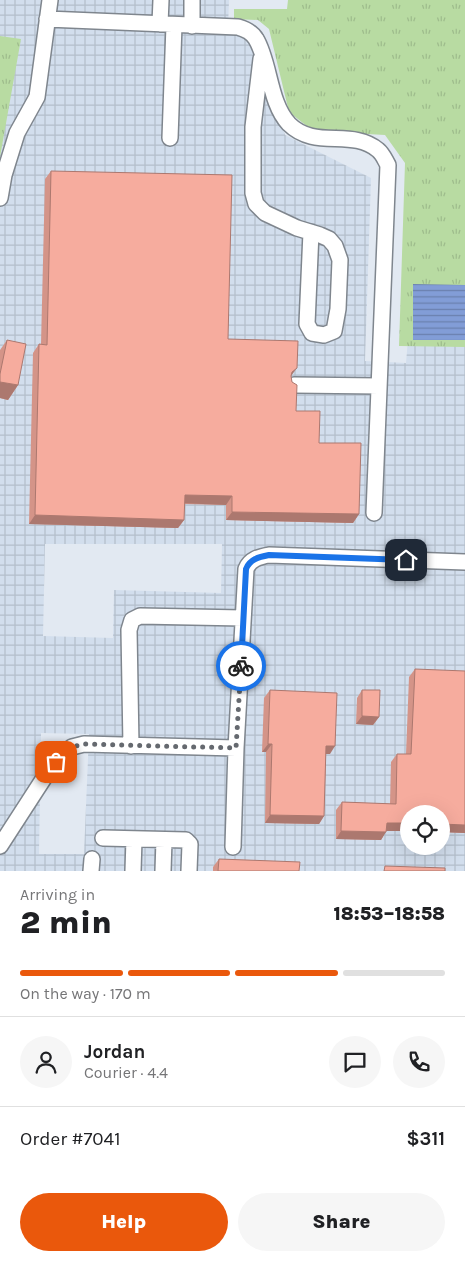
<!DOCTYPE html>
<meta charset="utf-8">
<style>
body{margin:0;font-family:Karla,sans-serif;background:#f6f6f6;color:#202124;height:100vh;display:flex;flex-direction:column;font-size:19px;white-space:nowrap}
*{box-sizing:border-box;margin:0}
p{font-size:16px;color:#757577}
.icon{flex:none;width:28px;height:28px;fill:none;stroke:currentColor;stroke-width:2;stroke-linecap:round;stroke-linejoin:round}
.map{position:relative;height:871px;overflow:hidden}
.panel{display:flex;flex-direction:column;background:#fff;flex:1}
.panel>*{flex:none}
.controls{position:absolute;left:400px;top:805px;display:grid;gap:10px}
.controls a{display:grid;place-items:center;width:50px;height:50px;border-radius:50%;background:#fff;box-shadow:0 5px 20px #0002;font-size:25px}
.pin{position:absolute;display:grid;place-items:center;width:42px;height:42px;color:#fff;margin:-21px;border-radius:10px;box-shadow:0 2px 8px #0006}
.courier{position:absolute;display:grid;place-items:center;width:50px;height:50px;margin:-25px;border:4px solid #1a73e8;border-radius:50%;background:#fff;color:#222;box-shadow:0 1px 6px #0007}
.head em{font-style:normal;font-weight:800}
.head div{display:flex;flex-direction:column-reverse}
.head{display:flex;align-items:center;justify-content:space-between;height:85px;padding:0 20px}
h1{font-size:32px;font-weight:800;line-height:38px}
.bar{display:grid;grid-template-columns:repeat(4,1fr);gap:8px 5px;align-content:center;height:60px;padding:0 20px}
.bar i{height:6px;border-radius:4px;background:#e0e0e0}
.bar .selected{background:#ea580c}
.bar p{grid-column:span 4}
.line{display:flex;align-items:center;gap:12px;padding:0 20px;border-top:1px solid #e0e0e0}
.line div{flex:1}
.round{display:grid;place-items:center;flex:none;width:52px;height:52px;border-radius:26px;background:#f6f6f6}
.cta{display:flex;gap:10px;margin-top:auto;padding:10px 20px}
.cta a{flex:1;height:58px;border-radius:30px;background:#ea580c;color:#fff;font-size:20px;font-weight:800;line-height:58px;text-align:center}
.cta a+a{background:#f6f6f6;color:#202124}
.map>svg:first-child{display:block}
.industrial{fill:url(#industrial-grid);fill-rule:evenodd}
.park{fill:url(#park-tufts)}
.water{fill:url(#water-rules)}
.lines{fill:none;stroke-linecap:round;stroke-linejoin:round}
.minor-casing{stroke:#7f868e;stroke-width:18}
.minor{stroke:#fff;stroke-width:15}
.wall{fill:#d49488}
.shaded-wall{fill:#ac786f}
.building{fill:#f6ac9e;stroke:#ac786f}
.done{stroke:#65696f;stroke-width:5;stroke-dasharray:0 9}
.route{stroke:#1a73e8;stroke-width:6}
</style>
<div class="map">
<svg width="465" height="871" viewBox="0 0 465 871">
<defs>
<pattern id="industrial-grid" width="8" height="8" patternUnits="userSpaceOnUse" patternTransform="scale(1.25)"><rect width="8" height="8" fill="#d2deed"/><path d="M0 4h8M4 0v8" fill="none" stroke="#b4becb"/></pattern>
<pattern id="park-tufts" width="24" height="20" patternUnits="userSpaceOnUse" patternTransform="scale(1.25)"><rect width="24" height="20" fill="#b8dba2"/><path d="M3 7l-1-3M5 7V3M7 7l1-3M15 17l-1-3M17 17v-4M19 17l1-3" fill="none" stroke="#9ebc8c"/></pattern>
<pattern id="water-rules" width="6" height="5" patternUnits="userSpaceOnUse" patternTransform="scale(1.25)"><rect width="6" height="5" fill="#829dd7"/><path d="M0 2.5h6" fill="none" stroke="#6a80ae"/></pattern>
</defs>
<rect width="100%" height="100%" fill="#e2e9f2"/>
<!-- industrial -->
<path class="industrial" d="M 0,0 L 229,0 L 228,29 L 252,39 L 285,135 L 371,178 L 365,361 L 406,363 L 408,339 L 465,341 L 465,871 L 0,871 ZM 45,544 L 222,544 L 221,593 L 114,590 L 113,638 L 43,636 ZM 41,733 L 89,734 L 84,854 L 39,854 ZM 409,814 L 441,814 L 441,846 L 409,846 Z"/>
<!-- park -->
<path class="park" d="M 288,0 L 465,0 L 465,347 L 399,346 L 405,163 L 385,135 L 313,131 L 289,112 L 269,29 L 258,20 L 234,19 L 234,9 L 287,9 Z
M 0,36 L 21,39 L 0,157 Z"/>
<!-- water -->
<path class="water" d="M 413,284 L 465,285 L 465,340 L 413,340 Z"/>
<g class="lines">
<!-- minor casing -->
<g class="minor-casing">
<path id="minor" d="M 47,19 L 238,27 C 245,29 252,32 256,39 C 270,62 269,103 289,124 C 315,150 352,128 378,150 C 383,154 385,160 388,165 L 374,513
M 160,24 L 161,0
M 192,26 L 192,0
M 261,59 L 253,127 L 253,193 L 256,204 L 265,213 L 297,228 L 320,235 L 329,239 L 335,246 L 340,260 L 338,309 L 334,331 L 324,335 L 312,333 L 307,324 L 311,232
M 170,138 L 174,25
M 0,198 L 4,175 L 17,133 L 37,97 L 50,0
M 294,385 L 379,386
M 131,746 L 129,630 L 132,620 L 140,616 L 243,618
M 103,838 L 186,840 L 190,844 L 189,871
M 0,846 L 55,761 L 72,747 L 84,744 L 236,748 L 246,569 C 250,559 259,557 269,555 L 465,562
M 233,847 L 236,748
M 91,871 L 92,859
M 133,871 L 134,839
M 163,871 L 164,840"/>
</g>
<!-- minor -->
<use href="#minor" class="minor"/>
</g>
<!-- wall -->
<path class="wall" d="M 51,171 L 228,339 L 291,377 L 296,411 L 319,443 L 359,514 L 353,523 L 226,520 L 226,505 L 184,504 L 184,520 L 178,528 L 29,524 L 33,353 L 39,344 L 41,344 L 45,179 Z
M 7,340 L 18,385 L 8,400 L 0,398 L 0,350 Z
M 415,669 L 465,833 L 441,832 L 441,814 L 386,831 L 381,840 L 336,839 L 336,810 L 342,802 L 390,804 L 391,762 L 397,754 L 406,754 L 409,677 Z
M 270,690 L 330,754 L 326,754 L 324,816 L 319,824 L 265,823 L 266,752 L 262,752 L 264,698 Z
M 362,690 L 379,717 L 373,725 L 356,724 L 357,698 Z
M 219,859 L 299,871 L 213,871 L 213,867 Z"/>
<!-- shaded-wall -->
<path class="shaded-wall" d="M 297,368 L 291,376 L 286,380 L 292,372 Z
M 0,382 L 18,385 L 8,400 L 0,398 Z
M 185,495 L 232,496 L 226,505 L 179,503 Z
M 232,512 L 359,514 L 353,523 L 226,520 Z
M 35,515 L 184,520 L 178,528 L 29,524 Z
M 362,716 L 379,717 L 373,725 L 356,724 Z
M 268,744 L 272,744 L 266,752 L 262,752 Z
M 326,746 L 335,746 L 330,754 L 320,754 Z
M 270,815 L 324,816 L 319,824 L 265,823 Z
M 387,823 L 409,823 L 409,831 L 381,831 Z
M 441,824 L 465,825 L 465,833 L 441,832 Z
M 341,831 L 386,832 L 381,840 L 336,839 Z"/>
<!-- building -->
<path class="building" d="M 51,171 L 232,175 L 228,339 L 298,341 L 297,368 L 292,372 L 291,376 L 292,382 L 297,385 L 296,411 L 320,411 L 319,443 L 361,443 L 359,514 L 232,512 L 232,496 L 185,495 L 184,520 L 35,515 L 39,344 L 47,345 Z
M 7,340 L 26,344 L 18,385 L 0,382 L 0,374 Z
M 415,669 L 465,671 L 465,825 L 441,824 L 441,814 L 409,814 L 409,823 L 387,823 L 386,832 L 341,831 L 342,802 L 396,804 L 397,754 L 411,754 Z
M 270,690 L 337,693 L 335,746 L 326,746 L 324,816 L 270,815 L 272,744 L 268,744 Z
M 362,690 L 380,690 L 379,717 L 362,716 Z
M 219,859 L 300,862 L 299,871 L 218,871 Z
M 385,866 L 445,868 L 445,871 L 384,871 Z"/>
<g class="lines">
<!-- done -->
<path class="done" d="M 56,762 L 72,747 L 84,744 L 236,748 L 241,666"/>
<!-- route -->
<path class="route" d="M 241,666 L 246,569 C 250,559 259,557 269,555 L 406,560"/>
</g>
</svg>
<div class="controls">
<a><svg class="icon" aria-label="locate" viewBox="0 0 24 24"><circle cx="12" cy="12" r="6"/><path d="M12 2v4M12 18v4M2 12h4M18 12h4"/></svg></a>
</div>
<div class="pin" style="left:56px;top:762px;background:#ea580c"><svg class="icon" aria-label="bag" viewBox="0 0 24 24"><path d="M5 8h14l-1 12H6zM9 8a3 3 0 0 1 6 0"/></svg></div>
<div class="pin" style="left:406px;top:560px;background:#1f2937"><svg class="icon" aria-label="home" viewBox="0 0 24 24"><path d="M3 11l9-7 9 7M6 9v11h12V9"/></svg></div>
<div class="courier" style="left:241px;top:666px"><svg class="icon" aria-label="bike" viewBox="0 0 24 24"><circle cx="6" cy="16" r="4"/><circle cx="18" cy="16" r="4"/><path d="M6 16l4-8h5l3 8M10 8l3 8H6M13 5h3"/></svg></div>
</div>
<section class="panel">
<div class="head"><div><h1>2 min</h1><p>Arriving in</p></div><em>18:53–18:58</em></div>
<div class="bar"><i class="selected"></i><i class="selected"></i><i class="selected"></i><i></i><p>On the way · 170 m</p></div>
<div class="line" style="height:90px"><a class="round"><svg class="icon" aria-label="person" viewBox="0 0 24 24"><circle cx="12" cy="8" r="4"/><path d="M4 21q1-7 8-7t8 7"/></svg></a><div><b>Jordan</b><p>Courier · 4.4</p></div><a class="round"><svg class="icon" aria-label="chat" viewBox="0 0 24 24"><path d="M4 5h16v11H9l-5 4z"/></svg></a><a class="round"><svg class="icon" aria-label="phone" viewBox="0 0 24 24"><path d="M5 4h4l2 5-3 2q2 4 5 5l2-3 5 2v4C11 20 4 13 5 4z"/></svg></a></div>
<div class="line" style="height:65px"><div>Order #7041</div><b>$311</b></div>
<div class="cta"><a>Help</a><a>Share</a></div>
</section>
